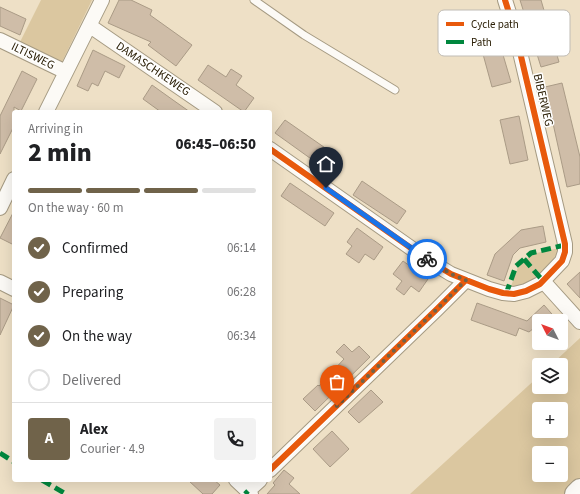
<!DOCTYPE html>
<meta charset="utf-8">
<style>
body{margin:0;font-family:"Source Sans 3",sans-serif;background:#f2f2f2;color:#202124;height:100vh;display:flex;flex-direction:column;font-size:15px;white-space:nowrap}
*{box-sizing:border-box;margin:0}
p{font-size:13px;color:#757577}
.icon{flex:none;width:22px;height:22px;fill:none;stroke:currentColor;stroke-width:2;stroke-linecap:round;stroke-linejoin:round}
.map{position:relative;flex:1;overflow:hidden}
.drawer{position:absolute;left:12px;top:110px;width:260px;height:372px;display:flex;flex-direction:column;background:#fff;border-radius:4px;box-shadow:0 4px 16px #0002}
.drawer>*{flex:none}
.needle{width:26px;rotate:312deg}
.fabs{position:absolute;left:532px;top:314px;display:grid;gap:8px}
.fabs a{display:grid;place-items:center;width:36px;height:36px;border-radius:4px;background:#fff;box-shadow:0 4px 16px #0002;font-size:20px}
.pin{position:absolute;display:grid;place-items:center;width:34px;height:34px;color:#fff;margin:-41px -17px;border-radius:50% 50% 50% 0;rotate:-45deg;box-shadow:0 0 4px #0007}
.pin .icon{rotate:45deg}
.courier{position:absolute;display:grid;place-items:center;width:40px;height:40px;margin:-20px;border:3px solid #1a73e8;border-radius:50%;background:#fff;color:#222;box-shadow:0 1px 5px #0007}
.summary em{font-style:normal;font-weight:800}
.summary div{display:flex;flex-direction:column-reverse}
.summary{display:flex;align-items:center;justify-content:space-between;height:68px;padding:0 16px}
h1{font-size:26px;font-weight:800;line-height:30px}
.bar{display:grid;grid-template-columns:repeat(4,1fr);gap:6px 4px;align-content:center;height:48px;padding:0 16px}
.bar i{height:5px;border-radius:3px;background:#e0e0e0}
.bar .active{background:#70634a}
.bar p{grid-column:span 4}
.line{display:flex;align-items:center;gap:10px;padding:0 16px;border-top:1px solid #e0e0e0}
.line div{flex:1}
.round{display:grid;place-items:center;flex:none;width:42px;height:42px;border-radius:4px;background:#f2f2f2}
ol{padding:0 16px;list-style:none}
li{display:flex;align-items:center;gap:12px;height:44px}
li p{margin-inline-start:auto}
li .icon{padding:4px;border-radius:50%;background:#70634a;color:#fff;stroke-width:4}
li:last-child{color:#757577}
li i{width:22px;height:22px;border:2px solid #e0e0e0;border-radius:50%}
.map>svg:first-child{display:block}
.green{fill:#dbc7a0;fill-rule:evenodd}
.building{fill:#cfbda8;stroke:#aa9b86}
.lines{fill:none;stroke-linecap:round;stroke-linejoin:round}
.service-casing{stroke:#a59a82;stroke-width:9}
.minor-casing{stroke:#a59a82;stroke-width:16}
.secondary-casing{stroke:#a59a82;stroke-width:22}
.service{stroke:#fcfaf6;stroke-width:7}
.minor{stroke:#fcfaf6;stroke-width:14}
.secondary{stroke:#fcfaf6;stroke-width:20}
.quiet{stroke:#00873e;stroke-width:5;stroke-dasharray:10 5;stroke-linecap:butt}
.cycleway-casing{stroke:#fff;stroke-width:8}
.cycleway{stroke:#e8590c;stroke-width:6}
.done{stroke:#70634a;stroke-width:4;stroke-dasharray:0 7.2}
.route{stroke:#1a73e8;stroke-width:5}
.labels{text-anchor:middle;dominant-baseline:central;stroke-width:3;stroke-linejoin:round;paint-order:stroke}
.street-label{font-size:12px;fill:#2c2007;stroke:#fff}
.key{fill:#fff;stroke:#c0bcb5;stroke-width:1}
.key-label{font-size:11px;fill:#2c2007}
</style>
<div class="map">
<svg width="580" height="494" viewBox="0 0 580 494">
<rect width="100%" height="100%" fill="#eee0c6"/>
<!-- green -->
<path class="green" d="M 41,0 L 92,0 L 60,66 L 19,44 Z
M 559,248 C 557,259 533,282 522,286 C 519,287 514,288 510,289 L 518,267 L 532,254 Z
M 580,338 L 580,481 L 566,494 L 410,494 L 539,376 L 539,387 L 561,387 L 561,365 L 551,365 ZM 539,409 L 561,409 L 561,431 L 539,431 ZM 539,453 L 561,453 L 561,475 L 539,475 Z"/>
<!-- building -->
<path class="building" d="M 119,0 L 131,0 L 152,10 L 150,15 L 192,45 L 176,66 L 148,45 L 151,42 L 108,23 Z
M 520,0 L 541,0 L 559,62 L 541,67 Z
M 0,7 L 26,19 L 20,35 L 0,26 Z
M 496,31 L 511,82 L 492,87 L 478,36 Z
M 93,50 L 125,66 L 119,78 L 105,71 L 98,86 L 92,83 L 88,91 L 77,86 Z
M 208,65 L 226,77 L 231,69 L 242,76 L 236,85 L 254,98 L 244,112 L 198,80 Z
M 22,71 L 37,79 L 21,111 L 14,107 L 14,126 L 0,154 L 0,116 Z
M 562,83 L 580,157 L 580,184 L 567,187 L 545,87 Z
M 152,85 L 173,100 L 190,112 L 161,112 L 143,99 Z
M 519,116 L 528,160 L 510,164 L 500,120 Z
M 285,120 L 331,152 L 321,166 L 275,133 Z
M 362,181 L 406,211 L 397,224 L 353,195 Z
M 290,183 L 334,213 L 325,226 L 281,196 Z
M 14,211 L 14,245 L 0,238 Z
M 543,226 L 546,242 L 520,248 L 513,255 L 504,281 L 487,275 L 495,254 L 521,230 Z
M 357,228 L 383,247 L 374,260 L 365,254 L 359,263 L 346,254 L 352,246 L 347,242 Z
M 403,261 L 428,279 L 419,292 L 411,286 L 404,295 L 396,289 L 402,281 L 393,274 Z
M 580,272 L 580,298 L 567,284 Z
M 0,298 L 14,305 L 0,335 Z
M 477,303 L 527,321 L 544,305 L 558,321 L 539,321 L 539,324 L 529,332 L 519,328 L 516,336 L 471,320 Z
M 344,344 L 352,352 L 359,346 L 370,357 L 315,411 L 303,399 L 318,385 L 319,386 L 344,359 L 336,352 Z
M 371,390 L 383,402 L 359,423 L 348,412 Z
M 332,431 L 349,449 L 330,467 L 313,449 Z
M 284,470 L 294,478 L 289,484 L 300,494 L 267,494 L 275,485 L 273,483 Z
M 188,480 L 214,480 L 220,485 L 212,494 L 203,494 Z"/>
<g class="lines">
<!-- service casing -->
<g class="service-casing">
<path id="service" d="M 254,0 L 304,35 L 395,90"/>
</g>
<!-- minor casing -->
<g class="minor-casing">
<path id="minor" d="M 90,26 L 215,112
M 0,40 L 66,72
M 46,112 L 102,0
M 270,149 L 428,260 L 451,274 L 489,289 L 503,293 L 514,294 L 526,291 L 540,284 L 562,261 L 565,252 L 565,244 L 516,35 L 505,0
M 0,208 L 14,179
M 543,281 L 580,322
M 0,282 L 14,289
M 270,470 L 437,309 L 466,280
M 236,480 L 251,494
M 248,491 L 260,480"/>
</g>
<!-- secondary casing -->
<g class="secondary-casing">
<path id="secondary" d="M 575,494 L 580,489"/>
</g>
<!-- service -->
<use href="#service" class="service"/>
<!-- minor -->
<use href="#minor" class="minor"/>
<!-- secondary -->
<use href="#secondary" class="secondary"/>
<!-- quiet -->
<path class="quiet" d="M 524,259 L 543,281
M 506,294 L 516,266 L 531,253 L 565,245
M 0,453 L 14,462
M 42,480 L 66,494
M 245,494 L 248,491"/>
<!-- cycleway casing -->
<g class="cycleway-casing">
<path id="cycleway" d="M 270,149 L 428,260 L 451,274 L 489,289 L 503,293 L 514,294 L 526,291 L 540,284 L 562,261 L 565,252 L 565,244 L 516,35 L 505,0
M 270,470 L 437,309 L 466,280"/>
</g>
<!-- cycleway -->
<use href="#cycleway" class="cycleway"/>
</g>
<g class="lines">
<!-- done -->
<path class="done" d="M 337,406 L 437,309 L 466,280 L 451,274 L 427,259"/>
<!-- route -->
<path class="route" d="M 326,188 L 427,259"/>
</g>
<g class="labels">
<!-- street labels -->
<g class="street-label">
<text transform="translate(33 56) rotate(26)">ILTISWEG</text>
<text transform="translate(153 69) rotate(34)">DAMASCHKEWEG</text>
<text transform="translate(543 100) rotate(77)">BIBERWEG</text>
</g>
</g>
<!-- legend -->
<rect x="438" y="10" width="132" height="46" rx="6" class="key"/>
<rect x="446" y="22" width="18" height="4" fill="#e8590c"/>
<rect x="446" y="40" width="18" height="4" fill="#00873e"/>
<g class="key-label">
<text x="471" y="28">Cycle path</text>
<text x="471" y="46">Path</text>
</g>
</svg>
<div class="fabs">
<a><svg class="needle" viewBox="-14 -14 28 28"><path d="M0-13l5 13h-10z" fill="#e53935"/><path d="M0 13l5-13h-10z" fill="#757577"/></svg></a>
<a><svg class="icon" aria-label="layers" viewBox="0 0 24 24"><path d="M12 4l9 5-9 5-9-5zM3 14l9 5 9-5"/></svg></a>
<a>+</a>
<a>−</a>
</div>
<div class="pin" style="left:337px;top:406px;background:#ea580c"><svg class="icon" aria-label="bag" viewBox="0 0 24 24"><path d="M5 8h14l-1 12H6zM9 8a3 3 0 0 1 6 0"/></svg></div>
<div class="pin" style="left:326px;top:188px;background:#1f2937"><svg class="icon" aria-label="home" viewBox="0 0 24 24"><path d="M3 11l9-7 9 7M6 9v11h12V9"/></svg></div>
<div class="courier" style="left:427px;top:259px"><svg class="icon" aria-label="bike" viewBox="0 0 24 24"><circle cx="6" cy="16" r="4"/><circle cx="18" cy="16" r="4"/><path d="M6 16l4-8h5l3 8M10 8l3 8H6M13 5h3"/></svg></div>
<section class="drawer">
<div class="summary"><div><h1>2 min</h1><p>Arriving in</p></div><em>06:45–06:50</em></div>
<div class="bar"><i class="active"></i><i class="active"></i><i class="active"></i><i></i><p>On the way · 60 m</p></div>
<ol>
<li><svg class="icon" aria-label="check" viewBox="0 0 24 24"><path d="M5 12l5 5 9-10"/></svg>Confirmed<p>06:14</p></li>
<li><svg class="icon" aria-label="check" viewBox="0 0 24 24"><path d="M5 12l5 5 9-10"/></svg>Preparing<p>06:28</p></li>
<li><svg class="icon" aria-label="check" viewBox="0 0 24 24"><path d="M5 12l5 5 9-10"/></svg>On the way<p>06:34</p></li>
<li><i></i>Delivered</li>
</ol>
<div class="line" style="height:72px"><b class="round" style="background:#70634a;color:#fff">A</b><div><b>Alex</b><p>Courier · 4.9</p></div><a class="round"><svg class="icon" aria-label="phone" viewBox="0 0 24 24"><path d="M5 4h4l2 5-3 2q2 4 5 5l2-3 5 2v4C11 20 4 13 5 4z"/></svg></a></div>
</section>
</div>
